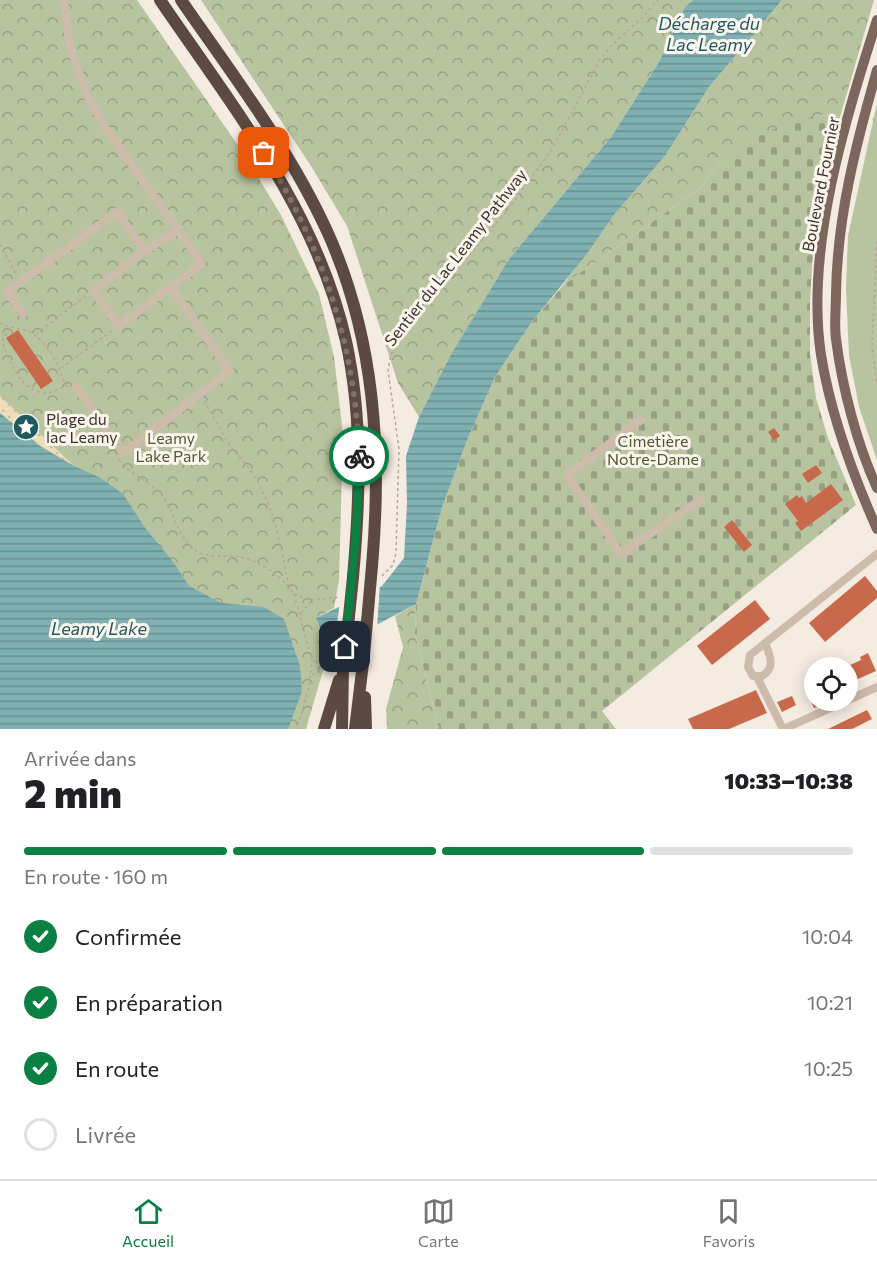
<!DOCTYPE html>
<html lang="fr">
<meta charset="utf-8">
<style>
body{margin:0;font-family:Commissioner,sans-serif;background:#f2f2f2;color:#202124;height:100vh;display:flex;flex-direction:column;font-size:22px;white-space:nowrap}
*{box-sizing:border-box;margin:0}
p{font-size:20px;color:#757577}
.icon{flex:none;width:33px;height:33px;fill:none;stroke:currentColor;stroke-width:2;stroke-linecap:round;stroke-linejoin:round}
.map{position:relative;height:729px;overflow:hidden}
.sheet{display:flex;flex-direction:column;background:#fff;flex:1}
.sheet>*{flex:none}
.buttons{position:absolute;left:804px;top:657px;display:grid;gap:12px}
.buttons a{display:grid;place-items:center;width:54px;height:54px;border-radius:50%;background:#fff;box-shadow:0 3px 15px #0003;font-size:30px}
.pin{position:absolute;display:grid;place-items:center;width:51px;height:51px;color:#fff;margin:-26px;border-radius:12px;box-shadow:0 3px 9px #0006}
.courier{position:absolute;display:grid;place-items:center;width:60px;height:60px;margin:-30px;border:4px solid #0b8043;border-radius:50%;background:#fff;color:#222;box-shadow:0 2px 8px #0007}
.overview em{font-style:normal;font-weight:800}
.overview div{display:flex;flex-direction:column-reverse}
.overview{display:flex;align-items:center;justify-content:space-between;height:102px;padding:0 24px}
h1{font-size:39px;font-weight:800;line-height:45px}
.bar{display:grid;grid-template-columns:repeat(4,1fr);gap:9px 6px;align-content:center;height:72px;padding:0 24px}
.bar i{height:8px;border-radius:4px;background:#e0e0e0}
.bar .active{background:#0b8043}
.bar p{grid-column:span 4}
ol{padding:0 24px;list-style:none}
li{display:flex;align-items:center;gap:18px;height:66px}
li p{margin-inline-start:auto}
li .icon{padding:6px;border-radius:50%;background:#0b8043;color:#fff;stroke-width:4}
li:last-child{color:#757577}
li i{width:33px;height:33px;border:3px solid #e0e0e0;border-radius:50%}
.dock{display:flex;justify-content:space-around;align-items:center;height:84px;border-top:2px solid #e0e0e0;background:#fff;font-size:16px;color:#757577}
.dock a{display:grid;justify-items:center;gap:3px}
.dock .active{color:#0b8043}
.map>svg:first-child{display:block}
.green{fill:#b8c4a0}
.forest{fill:url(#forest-crowns)}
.sand{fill:url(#sand-dots)}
.cemetery{fill:url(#cemetery-stones)}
.water{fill:url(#water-rules)}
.pier{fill:#f4ebe1}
.building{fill:#c8694b}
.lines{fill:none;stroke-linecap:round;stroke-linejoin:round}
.path{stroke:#b9a596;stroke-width:1.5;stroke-dasharray:3 3;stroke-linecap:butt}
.minor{stroke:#cdbbac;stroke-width:8}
.major{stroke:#7d675c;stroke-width:10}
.highway{stroke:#5c4a42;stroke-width:12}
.highway-bridge{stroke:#5c4a42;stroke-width:12}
.done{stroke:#7c716b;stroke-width:6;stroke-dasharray:0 10.8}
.route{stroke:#0b8043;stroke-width:8}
.labels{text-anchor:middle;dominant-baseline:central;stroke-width:6;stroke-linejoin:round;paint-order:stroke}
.street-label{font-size:16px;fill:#3b302b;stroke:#fbf5ee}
.poi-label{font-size:16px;fill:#3b302b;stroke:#fbf5ee;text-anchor:start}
.park-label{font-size:16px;fill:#4a5a2e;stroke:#fbf5ee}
.water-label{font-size:18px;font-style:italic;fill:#1f5a5e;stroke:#fbf5ee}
</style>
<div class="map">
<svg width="877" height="729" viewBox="0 0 877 729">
<defs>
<pattern id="forest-crowns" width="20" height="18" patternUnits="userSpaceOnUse" patternTransform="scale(1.5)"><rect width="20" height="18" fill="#b8c4a0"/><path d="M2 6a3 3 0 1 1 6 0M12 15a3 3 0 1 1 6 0" fill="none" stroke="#97a083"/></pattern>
<pattern id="sand-dots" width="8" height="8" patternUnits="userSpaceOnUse" patternTransform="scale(1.5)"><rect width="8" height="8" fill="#efdcb8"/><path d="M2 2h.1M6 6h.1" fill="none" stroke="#cebd9e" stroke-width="1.8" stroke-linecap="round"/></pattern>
<pattern id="cemetery-stones" width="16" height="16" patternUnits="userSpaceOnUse" patternTransform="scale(1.5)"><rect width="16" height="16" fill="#b8c4a0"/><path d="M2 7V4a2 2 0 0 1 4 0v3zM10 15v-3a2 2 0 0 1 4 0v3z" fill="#97a083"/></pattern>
<pattern id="water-rules" width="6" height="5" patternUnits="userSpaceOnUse" patternTransform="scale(1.5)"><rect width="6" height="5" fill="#7fb0b2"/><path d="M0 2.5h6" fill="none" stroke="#699091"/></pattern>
</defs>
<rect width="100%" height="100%" fill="#f4ebe1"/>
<!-- green -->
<path class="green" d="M 877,103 L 877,460 L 859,407 L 849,355 L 846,289 L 848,236 Z"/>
<!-- forest -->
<path class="forest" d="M 0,0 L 137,0 L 244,154 L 281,215 L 319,294 L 334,357 L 343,434 L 339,580 L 334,608 L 316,618 L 329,650 L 306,729 L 0,729 Z
M 201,0 L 693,0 L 685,7 L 659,62 L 611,137 L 509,259 L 455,349 L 419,417 L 398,383 L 347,226 L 311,166 Z
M 782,0 L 874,0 L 840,117 L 817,115 L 722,160 L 699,189 L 563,285 L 613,216 L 665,156 L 709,87 Z
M 416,604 L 415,634 L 439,729 L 387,729 L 386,709 L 403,647 L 395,616 Z"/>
<!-- sand -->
<path class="sand" d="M 0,396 L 74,466 L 40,446 L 0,413 Z"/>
<!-- cemetery -->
<path class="cemetery" d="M 817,115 L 840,117 L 822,179 L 814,236 L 810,301 L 810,354 L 816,398 L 828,438 L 856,505 L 602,711 L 616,729 L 439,729 L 415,634 L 416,604 L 442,507 L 468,438 L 495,377 L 531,323 L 563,285 L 699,189 L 722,160 L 760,134 Z"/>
<!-- water -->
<path class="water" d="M 693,0 L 782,0 L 709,87 L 665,156 L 613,216 L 586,255 L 531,323 L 495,377 L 468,438 L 442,507 L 416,604 L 329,650 L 316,618 L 382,586 L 404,558 L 407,504 L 406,456 L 419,417 L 452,353 L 509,259 L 611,137 L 659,62 L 685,7 Z
M 0,413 L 40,446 L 74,466 L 101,478 L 123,494 L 146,529 L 174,563 L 189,586 L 221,603 L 264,607 L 284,619 L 300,666 L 302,691 L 288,729 L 0,729 Z"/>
<!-- pier -->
<path class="pier" d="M 380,584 L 377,629 L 333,651 L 340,602 Z"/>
<!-- building -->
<path class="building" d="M 18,330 L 53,381 L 41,389 L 6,338 Z
M 774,428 L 780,436 L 774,440 L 768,432 Z
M 816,465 L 822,473 L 808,483 L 802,474 Z
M 831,484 L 843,500 L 801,531 L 795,523 L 798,521 L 785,504 L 797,495 L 799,498 L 802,496 L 806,503 Z
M 732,520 L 752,545 L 744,552 L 724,527 Z
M 865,576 L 877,591 L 877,598 L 825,642 L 809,623 Z
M 755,600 L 770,619 L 712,665 L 697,646 Z
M 868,653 L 876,671 L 849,683 L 848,666 L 861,660 L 860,657 Z
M 810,687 L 814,700 L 817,700 L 820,706 L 814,708 L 805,689 Z
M 756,690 L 767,713 L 729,729 L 693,729 L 688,719 Z
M 792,696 L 796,705 L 782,712 L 777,702 Z
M 867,710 L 872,719 L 852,729 L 828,729 Z"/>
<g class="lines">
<!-- path -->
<path class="path" d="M 873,118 L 877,125
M 877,241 L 872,345 L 877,385
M 0,244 L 17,276
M 0,323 C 10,329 22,327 32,333 C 42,339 55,357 59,368 C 62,376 63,382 69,390
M 9,328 L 2,342 C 10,362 21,393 47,393 C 54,393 61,386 69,386
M 36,334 L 87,295
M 61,368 L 113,330
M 204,401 C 213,414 219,428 227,441 C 235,453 245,462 253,474 C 275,508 281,548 289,587
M 119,460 C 131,476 153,482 164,498 C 176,516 177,539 198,552 C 207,557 219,556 229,556 C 256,557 279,573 294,594 L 312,661 L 308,691 L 297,729
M 382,576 L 393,565 L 396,553 L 399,449 L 388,370 L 391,354 L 430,301 L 506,212 L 552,149 L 601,58 L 613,44 L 643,17 L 658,0
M 294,594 L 311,600 L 340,597
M 301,613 L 311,601
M 314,661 L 326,666
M 312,675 L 332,666"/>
<!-- minor -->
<path class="minor" d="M 64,0 L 70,47 L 88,98 L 105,127 L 202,264 L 119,326 L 93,291 L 145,251 L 179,230
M 23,314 L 7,292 L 117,212 L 145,251
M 76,387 L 123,453 L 230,371 L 171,288
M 641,420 L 567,475 L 621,554 L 700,500
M 765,643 C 770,655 776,668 762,676 L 753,676 L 748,667 L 750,655 L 765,643 L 877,554
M 757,677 L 783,729
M 784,729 L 877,687"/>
<!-- major -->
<path class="major" d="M 877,20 C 845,121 805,248 821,355 C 831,416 852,473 877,529
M 877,70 C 856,144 837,217 836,294 C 836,309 834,325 836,339 C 842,387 857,444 877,488"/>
<!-- highway -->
<path class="highway" d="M 160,0 C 233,107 317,212 346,341 C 363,419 360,498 353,577
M 181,0 C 232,74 289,148 327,231 C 375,337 382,451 372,566
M 365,697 L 366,729
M 324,729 L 339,680
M 342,729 L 343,667 L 348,626
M 355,729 L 364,655"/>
<!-- highway-bridge -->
<path class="highway-bridge" d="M 348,626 L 353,577
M 364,655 L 372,566"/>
</g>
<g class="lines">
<!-- done -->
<path class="done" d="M 264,153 C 323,249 355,343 359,456"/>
<!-- route -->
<path class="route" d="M 345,647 L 356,534 L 359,456"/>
</g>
<!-- icons -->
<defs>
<g id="sight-disc" transform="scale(1.35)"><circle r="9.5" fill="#1f5a5e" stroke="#fbf5ee"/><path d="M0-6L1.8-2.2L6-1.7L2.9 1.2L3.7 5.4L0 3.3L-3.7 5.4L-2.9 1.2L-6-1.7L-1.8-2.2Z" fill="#fff"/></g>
</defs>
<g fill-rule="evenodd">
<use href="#sight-disc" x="26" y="427"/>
</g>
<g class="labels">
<!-- street labels -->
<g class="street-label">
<text transform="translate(820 184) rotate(-79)">Boulevard Fournier</text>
<text transform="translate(455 257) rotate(-52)">Sentier du Lac Leamy Pathway</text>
</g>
<!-- poi labels -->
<g class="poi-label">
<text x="46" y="418">Plage du<tspan x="46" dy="18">lac Leamy</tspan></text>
</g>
<!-- park labels -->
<g class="park-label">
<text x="171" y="437">Leamy<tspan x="171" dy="18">Lake Park</tspan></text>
<text x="653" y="440">Cimetière<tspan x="653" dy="18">Notre-Dame</tspan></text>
</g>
<!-- water labels -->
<g class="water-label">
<text x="709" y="23">Décharge du<tspan x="709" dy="21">Lac Leamy</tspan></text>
<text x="99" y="628">Leamy Lake</text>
</g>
</g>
</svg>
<div class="buttons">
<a><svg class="icon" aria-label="locate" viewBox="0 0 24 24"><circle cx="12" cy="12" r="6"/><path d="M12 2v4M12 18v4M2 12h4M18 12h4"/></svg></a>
</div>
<div class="pin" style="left:264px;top:153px;background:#ea580c"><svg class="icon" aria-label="bag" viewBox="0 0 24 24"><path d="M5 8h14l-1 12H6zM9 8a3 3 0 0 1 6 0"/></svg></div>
<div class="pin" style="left:345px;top:647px;background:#1f2937"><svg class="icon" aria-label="home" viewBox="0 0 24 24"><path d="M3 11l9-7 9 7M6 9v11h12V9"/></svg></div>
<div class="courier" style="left:359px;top:456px"><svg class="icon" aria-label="bike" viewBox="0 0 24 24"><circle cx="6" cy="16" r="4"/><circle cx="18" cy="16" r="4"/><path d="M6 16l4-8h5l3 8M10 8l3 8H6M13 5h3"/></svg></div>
</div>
<section class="sheet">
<div class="overview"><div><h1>2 min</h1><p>Arrivée dans</p></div><em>10:33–10:38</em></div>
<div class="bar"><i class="active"></i><i class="active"></i><i class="active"></i><i></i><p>En route · 160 m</p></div>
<ol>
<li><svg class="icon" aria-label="check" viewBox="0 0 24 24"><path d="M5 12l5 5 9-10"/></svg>Confirmée<p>10:04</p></li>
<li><svg class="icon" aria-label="check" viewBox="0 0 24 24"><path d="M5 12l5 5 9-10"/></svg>En préparation<p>10:21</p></li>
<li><svg class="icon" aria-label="check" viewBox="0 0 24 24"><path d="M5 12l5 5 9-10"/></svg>En route<p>10:25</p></li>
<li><i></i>Livrée</li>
</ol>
</section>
<nav class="dock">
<a class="active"><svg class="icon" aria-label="home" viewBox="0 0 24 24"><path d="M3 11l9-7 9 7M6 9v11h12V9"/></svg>Accueil</a>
<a><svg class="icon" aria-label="map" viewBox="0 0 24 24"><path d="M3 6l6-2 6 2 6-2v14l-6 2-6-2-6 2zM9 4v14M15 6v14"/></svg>Carte</a>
<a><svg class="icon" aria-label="saved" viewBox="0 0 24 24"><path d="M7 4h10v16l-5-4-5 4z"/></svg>Favoris</a>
</nav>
